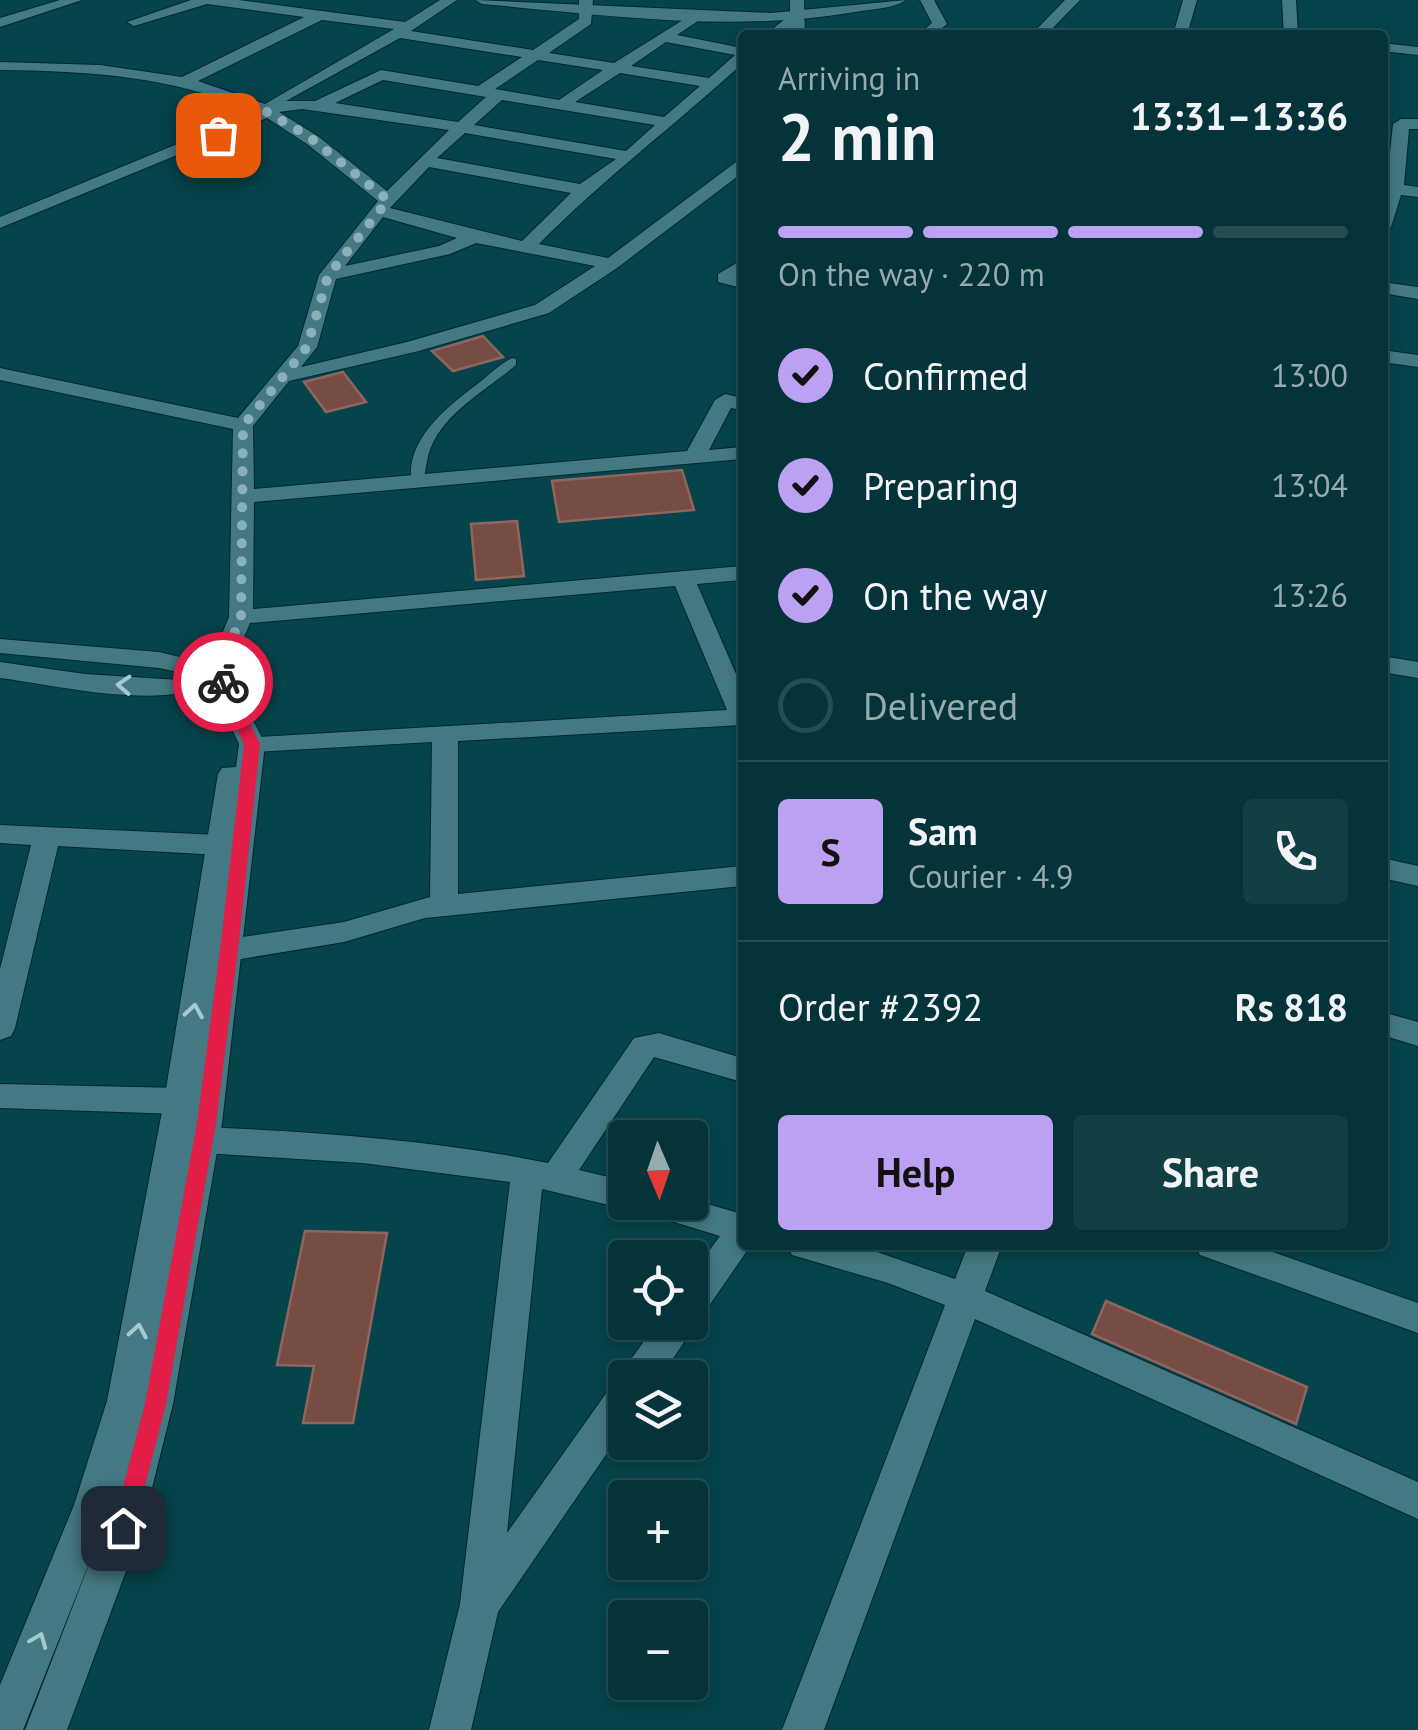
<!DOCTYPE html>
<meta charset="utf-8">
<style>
body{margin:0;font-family:"PT Sans",sans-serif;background:#123f44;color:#f1f3f6;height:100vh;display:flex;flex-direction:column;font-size:38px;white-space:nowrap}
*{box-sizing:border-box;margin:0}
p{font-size:32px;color:#97aaae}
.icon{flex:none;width:55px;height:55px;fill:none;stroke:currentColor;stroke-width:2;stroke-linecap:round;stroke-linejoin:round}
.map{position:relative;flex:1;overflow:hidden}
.sheet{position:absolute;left:738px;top:30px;width:650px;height:1220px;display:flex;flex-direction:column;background:#043339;border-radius:10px;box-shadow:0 5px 15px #0003,0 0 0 2px #254e53}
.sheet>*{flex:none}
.needle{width:65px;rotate:178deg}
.tools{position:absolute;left:608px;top:1120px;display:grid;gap:20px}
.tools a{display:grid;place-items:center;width:100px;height:100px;border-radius:10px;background:#043339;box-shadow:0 5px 15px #0003,0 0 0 2px #254e53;font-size:50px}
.pin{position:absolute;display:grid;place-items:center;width:85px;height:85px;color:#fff;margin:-42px;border-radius:20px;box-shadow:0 5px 15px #0006}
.courier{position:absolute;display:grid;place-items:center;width:100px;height:100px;margin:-50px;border:8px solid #e11d48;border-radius:50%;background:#fff;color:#222;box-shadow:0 2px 12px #0007}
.head em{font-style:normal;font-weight:600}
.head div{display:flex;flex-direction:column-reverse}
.head{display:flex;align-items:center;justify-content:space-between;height:170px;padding:0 40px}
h1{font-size:65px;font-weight:600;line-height:75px}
.bar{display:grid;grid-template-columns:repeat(4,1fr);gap:15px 10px;align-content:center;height:120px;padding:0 40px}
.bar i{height:12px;border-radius:8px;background:#254e53}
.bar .selected{background:#bca0f2}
.bar p{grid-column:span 4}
.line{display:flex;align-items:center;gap:25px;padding:0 40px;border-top:2px solid #254e53}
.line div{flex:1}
.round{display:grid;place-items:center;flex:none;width:105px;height:105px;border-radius:10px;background:#123f44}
ol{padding:0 40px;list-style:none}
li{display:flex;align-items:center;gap:30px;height:110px}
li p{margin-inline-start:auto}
li .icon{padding:10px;border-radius:50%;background:#bca0f2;color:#111;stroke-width:4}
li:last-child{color:#97aaae}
li i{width:55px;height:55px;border:5px solid #254e53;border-radius:50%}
.primary-button{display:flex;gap:20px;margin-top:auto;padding:20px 40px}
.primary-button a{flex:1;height:115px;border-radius:10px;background:#bca0f2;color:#111;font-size:40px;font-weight:600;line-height:115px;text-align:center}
.primary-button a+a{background:#123f44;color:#f1f3f6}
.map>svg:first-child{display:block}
.building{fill:#764c45;stroke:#90655d;stroke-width:2.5}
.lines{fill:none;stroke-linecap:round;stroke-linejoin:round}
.service-casing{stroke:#00282f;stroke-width:2}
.minor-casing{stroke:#00282f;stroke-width:2}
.tertiary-casing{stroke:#00282f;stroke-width:2}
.service{fill:#447983;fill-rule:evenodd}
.minor{fill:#447983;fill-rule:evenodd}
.tertiary{fill:#447983;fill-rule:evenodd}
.oneway{stroke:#a6c9cf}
.route{fill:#e11d48}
.done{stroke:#89b1b7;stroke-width:10;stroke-dasharray:0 18}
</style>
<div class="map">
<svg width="1418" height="1730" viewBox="0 0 1418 1730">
<rect width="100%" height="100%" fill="#06444c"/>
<!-- building -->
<path class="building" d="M 483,336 L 503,357 L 453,371 L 432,351 Z
M 343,372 L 366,402 L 326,412 L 304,382 Z
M 682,470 L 694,510 L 559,522 L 552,481 Z
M 517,521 L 524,576 L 476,580 L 471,524 Z
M 305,1231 L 387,1233 L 353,1423 L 303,1423 L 314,1366 L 277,1365 Z
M 1106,1301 L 1307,1387 L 1296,1424 L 1092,1334 Z"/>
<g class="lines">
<!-- service casing -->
<g class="service-casing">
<path id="service" d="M 512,358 L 516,359 L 516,365 C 488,389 446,411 431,447 C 426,459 426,473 422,485 L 412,485 C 403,440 448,406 480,382 C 490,374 500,364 512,358 Z"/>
</g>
<!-- minor casing -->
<g class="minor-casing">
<path id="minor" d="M 60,0 L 82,0 L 0,27 L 0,18 Z
M 191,0 L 239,0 L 405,22 L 440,0 L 457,0 L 411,31 L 533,50 L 579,19 L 579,0 L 593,0 L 591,24 L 549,53 L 614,63 L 699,10 L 704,11 L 704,17 L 677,35 L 742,48 L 742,64 C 675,125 602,180 539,244 L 608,258 L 736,162 L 742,160 L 742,173 L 617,268 L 549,313 L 419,351 L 289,381 L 253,426 L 254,489 L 687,451 L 715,400 L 725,394 L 742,398 L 742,410 L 731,408 L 709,450 L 742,447 L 742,459 L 254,502 L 253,609 L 742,566 L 742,580 L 697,584 L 742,688 L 742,725 L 458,741 L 458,894 L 742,866 L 742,886 L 425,918 L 344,942 L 229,961 L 219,958 L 215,950 L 219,942 L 229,939 L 344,922 L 430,897 L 432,742 L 252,752 L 243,750 L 239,744 L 243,738 L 727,710 L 675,586 L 250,623 L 227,678 L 209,678 L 206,673 L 229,617 L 233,429 L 0,380 L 0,368 L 238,418 L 298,346 L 319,275 L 378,201 L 307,144 L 267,118 L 0,228 L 0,217 L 255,112 C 174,76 88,71 0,70 L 0,62 L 100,65 L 182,77 L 304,17 L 207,4 L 134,26 L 127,22 ZM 322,20 L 394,29 L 265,104 L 198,81 ZM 400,38 L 522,57 L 478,86 L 381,70 L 315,101 L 286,101 ZM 666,42 L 735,55 L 709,78 L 631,66 ZM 538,60 L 603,70 L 559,100 L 495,89 ZM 620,73 L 700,86 L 664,117 L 575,102 ZM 383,80 L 486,97 L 458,122 L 335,103 ZM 502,100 L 655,125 L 626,151 L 474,125 ZM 302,109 L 449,130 L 387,191 L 319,137 L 279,112 ZM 465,133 L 616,159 L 580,184 L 437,158 ZM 429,167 L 571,193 L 522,241 L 390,208 ZM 383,217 L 457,238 L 439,246 L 345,266 ZM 476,243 L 595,266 L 535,305 L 407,342 L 301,367 L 317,347 L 336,279 L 450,254 Z
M 790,0 L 804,0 L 805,35 L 791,35 L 791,28 L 781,35 L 765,35 L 790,15 Z
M 920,0 L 934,0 L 947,24 L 934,35 L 918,35 L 932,23 Z
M 1065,0 L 1080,0 L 1046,35 L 1031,35 Z
M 1183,0 L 1197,0 L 1187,35 L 1173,35 Z
M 1282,0 L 1296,0 L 1298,35 L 1284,35 Z
M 1382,43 L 1418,47 L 1418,55 L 1382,51 Z
M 1401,119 L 1418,119 L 1418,129 L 1409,129 L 1404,185 L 1418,187 L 1418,197 L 1401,195 L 1391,227 L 1382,232 L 1382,182 L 1387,183 L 1393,124 Z
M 742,260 L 742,273 L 738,276 L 742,277 L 742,288 L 718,282 L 718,274 Z
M 1382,282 L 1418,287 L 1418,299 L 1382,293 Z
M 1382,350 L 1418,355 L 1418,367 L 1382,362 Z
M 1382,656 L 1418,662 L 1418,678 L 1382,672 Z
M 0,825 L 220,835 L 230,838 L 234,845 L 230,852 L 220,855 L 58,846 L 15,1028 L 11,1036 L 0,1040 L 0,969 L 31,845 L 0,843 Z
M 1382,858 L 1418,866 L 1418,886 L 1382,878 Z
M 1382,1012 L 1418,1022 L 1418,1046 L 1382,1035 Z
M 659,1033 L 742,1058 L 742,1082 L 654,1057 L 579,1170 L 625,1181 L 625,1202 L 690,1202 L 690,1199 L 742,1214 L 742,1245 L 751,1245 L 702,1316 L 694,1319 L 690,1333 L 660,1378 L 625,1378 L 625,1427 L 498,1612 L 471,1730 L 429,1730 L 460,1604 L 510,1182 L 363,1163 L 203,1153 L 192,1149 L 187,1140 L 192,1131 L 203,1127 C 318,1132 436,1140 548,1163 L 634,1038 ZM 542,1189 L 625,1209 L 637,1203 L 641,1212 L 720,1236 L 690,1277 L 690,1322 L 658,1322 L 626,1366 L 623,1381 L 612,1385 L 507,1533 Z
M 0,1084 L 180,1088 L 191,1092 L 196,1101 L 191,1110 L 180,1114 L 0,1108 Z
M 787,1245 L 857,1245 L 955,1279 L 968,1245 L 1002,1245 L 985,1291 L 1418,1482 L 1418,1519 L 975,1319 L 824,1730 L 782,1730 L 945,1305 L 888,1283 L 792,1255 Z
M 1195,1245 L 1253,1245 L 1418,1303 L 1418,1333 L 1200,1255 Z"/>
</g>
<!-- tertiary casing -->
<g class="tertiary-casing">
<path id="tertiary" d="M 475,0 L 771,13 L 906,0 C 893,9 871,9 855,12 C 733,33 605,15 482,4 Z
M 0,639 L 159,652 L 227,668 L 265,744 L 222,1123 L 173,1404 L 142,1528 L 67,1730 L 25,1730 L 107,1518 L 23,1730 L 0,1730 L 0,1685 L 74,1505 L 107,1401 L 164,1101 L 218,774 L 222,768 L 236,767 L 239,744 L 211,685 C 154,709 61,686 0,678 L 0,662 L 85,674 L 179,680 L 192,675 L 159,668 L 0,653 Z"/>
</g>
<!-- service -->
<use href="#service" class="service"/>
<!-- minor -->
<use href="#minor" class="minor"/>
<!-- tertiary -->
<use href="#tertiary" class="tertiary"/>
</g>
<!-- one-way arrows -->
<defs><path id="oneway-chevron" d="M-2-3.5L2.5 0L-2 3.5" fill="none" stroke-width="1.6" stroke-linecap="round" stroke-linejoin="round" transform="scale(2.5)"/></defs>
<g class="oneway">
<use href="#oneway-chevron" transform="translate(124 685) rotate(-177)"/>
<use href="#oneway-chevron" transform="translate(194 1011) rotate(-81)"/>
<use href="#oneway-chevron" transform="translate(138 1331) rotate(-80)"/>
<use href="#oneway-chevron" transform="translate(39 1640) rotate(-68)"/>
</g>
<!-- route -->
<path class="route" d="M 218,679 L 230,682 L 260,744 L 238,950 L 216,1123 L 166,1404 L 134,1528 L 131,1536 L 123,1539 L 115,1536 L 112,1528 L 145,1404 L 197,1123 L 220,950 L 244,744 L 215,682 Z"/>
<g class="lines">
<!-- done -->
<path class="done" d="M 218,135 L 267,112 L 308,136 L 388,200 L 328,276 L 307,347 L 243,426 L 241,617 L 218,673 L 223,682"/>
</g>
</svg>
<div class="tools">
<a><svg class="needle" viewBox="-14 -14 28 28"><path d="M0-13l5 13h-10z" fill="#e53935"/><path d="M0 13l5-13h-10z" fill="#97aaae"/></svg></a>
<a><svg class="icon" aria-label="locate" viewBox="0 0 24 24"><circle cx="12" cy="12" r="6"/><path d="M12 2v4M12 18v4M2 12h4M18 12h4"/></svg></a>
<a><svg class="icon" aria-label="layers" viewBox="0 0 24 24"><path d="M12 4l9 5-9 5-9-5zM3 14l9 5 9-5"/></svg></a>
<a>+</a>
<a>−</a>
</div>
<div class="pin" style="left:218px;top:135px;background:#ea580c"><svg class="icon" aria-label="bag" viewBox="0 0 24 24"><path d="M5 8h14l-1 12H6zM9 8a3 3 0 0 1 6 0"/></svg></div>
<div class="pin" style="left:123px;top:1528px;background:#1f2937"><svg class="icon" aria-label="home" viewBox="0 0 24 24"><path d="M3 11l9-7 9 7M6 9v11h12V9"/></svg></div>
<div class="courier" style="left:223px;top:682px"><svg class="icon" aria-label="bike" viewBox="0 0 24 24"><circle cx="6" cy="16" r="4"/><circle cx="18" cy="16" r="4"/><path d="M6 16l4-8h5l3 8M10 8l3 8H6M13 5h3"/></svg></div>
<section class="sheet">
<div class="head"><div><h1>2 min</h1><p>Arriving in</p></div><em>13:31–13:36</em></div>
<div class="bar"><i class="selected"></i><i class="selected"></i><i class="selected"></i><i></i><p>On the way · 220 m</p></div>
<ol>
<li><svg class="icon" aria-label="check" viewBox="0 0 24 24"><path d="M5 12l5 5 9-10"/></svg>Confirmed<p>13:00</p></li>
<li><svg class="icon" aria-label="check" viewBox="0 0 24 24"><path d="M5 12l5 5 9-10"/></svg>Preparing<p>13:04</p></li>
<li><svg class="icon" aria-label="check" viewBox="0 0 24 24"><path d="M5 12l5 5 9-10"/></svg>On the way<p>13:26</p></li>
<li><i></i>Delivered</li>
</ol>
<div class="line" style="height:180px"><b class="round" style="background:#bca0f2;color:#111">S</b><div><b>Sam</b><p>Courier · 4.9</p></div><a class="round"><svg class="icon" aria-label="phone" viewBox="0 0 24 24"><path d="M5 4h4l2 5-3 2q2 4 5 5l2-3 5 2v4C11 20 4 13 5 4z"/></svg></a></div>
<div class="line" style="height:130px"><div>Order #2392</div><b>Rs 818</b></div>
<div class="primary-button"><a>Help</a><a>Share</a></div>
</section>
</div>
